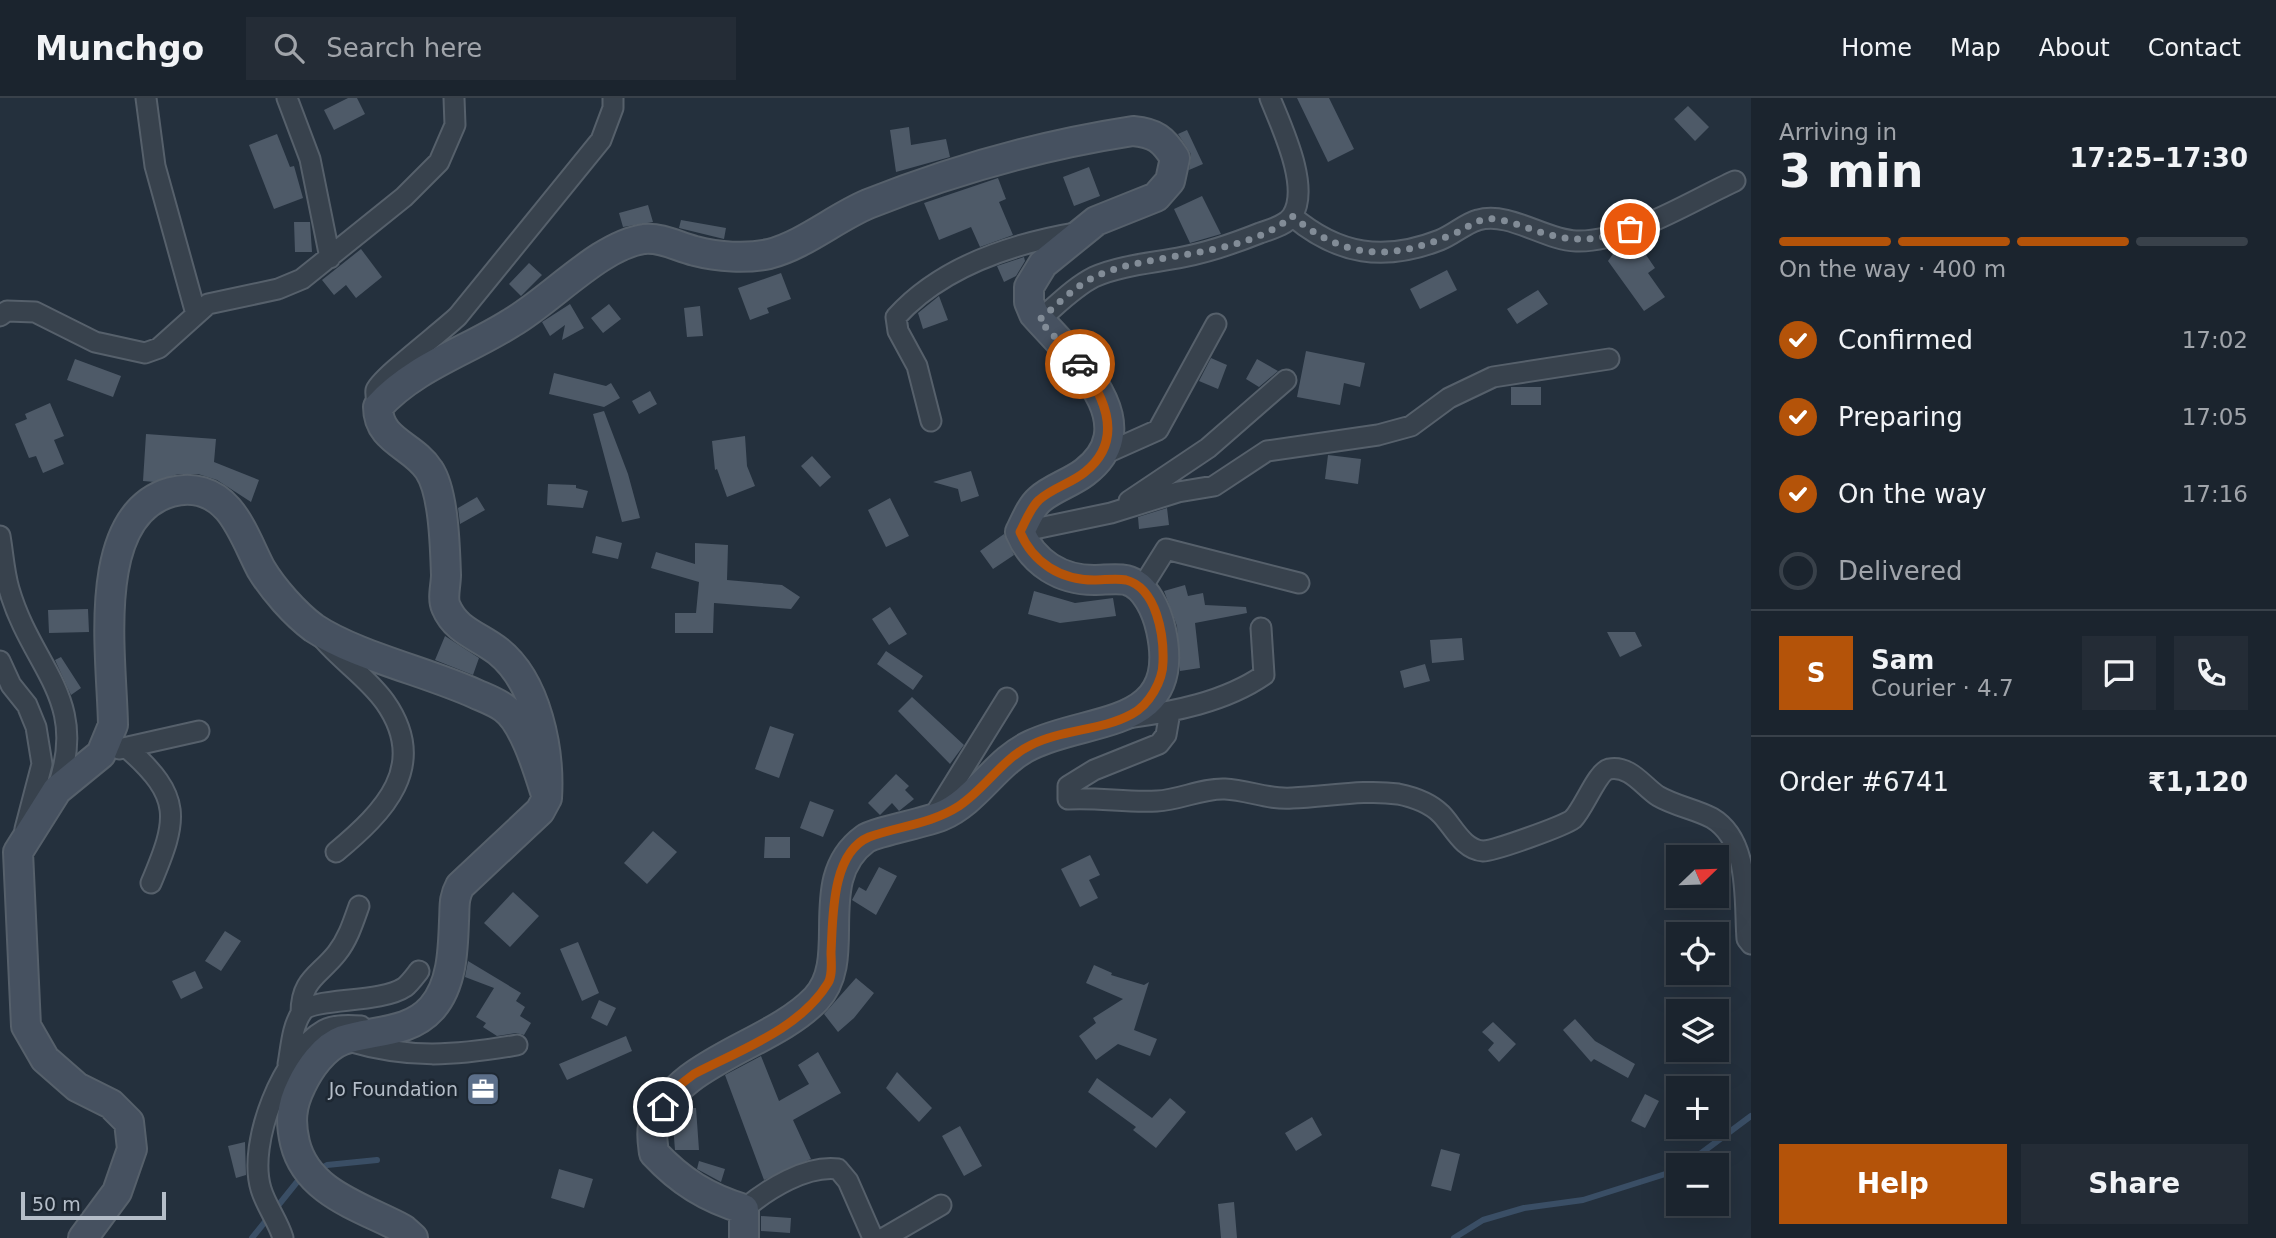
<!DOCTYPE html>
<meta charset="utf-8">
<style>
body{margin:0;font-family:"DejaVu Sans",sans-serif;background:#242c36;color:#f1f3f6;height:100vh;display:flex;flex-direction:column;font-size:26px;white-space:nowrap}
*{box-sizing:border-box;margin:0}
p{font-size:23px;color:#a0a4aa}
.icon{flex:none;width:38px;height:38px;fill:none;stroke:currentColor;stroke-width:2;stroke-linecap:round;stroke-linejoin:round}
.map{position:relative;flex:1;overflow:hidden}
.panel{display:flex;flex-direction:column;background:#1b242e;width:525px}
.panel>*{flex:none}
.needle{width:46px;rotate:67deg}
.tools{position:absolute;left:1666px;top:747px;display:grid;gap:14px}
.tools a{display:grid;place-items:center;width:63px;height:63px;border-radius:0px;background:#1b242e;box-shadow:0 7px 28px #0002,0 0 0 2px #39414a;font-size:35px}
.scale{position:absolute;left:21px;bottom:18px;width:145px;box-sizing:border-box;padding-left:7px;border:4px solid #b4bdc8;border-top:0;font-size:19px;line-height:24px;white-space:nowrap;color:#b4bdc8;-webkit-text-stroke:5px #1d2732;paint-order:stroke}
.pin{position:absolute;display:grid;place-items:center;width:60px;height:60px;color:#fff;margin:-30px;border:4px solid #fff;border-radius:50%;box-shadow:0 2px 7px #0007}
.courier{position:absolute;display:grid;place-items:center;width:70px;height:70px;margin:-35px;border:5px solid #b45309;border-radius:50%;background:#fff;color:#222;box-shadow:0 2px 9px #0007}
.overview em{font-style:normal;font-weight:700}
.overview div{display:flex;flex-direction:column-reverse}
.overview{display:flex;align-items:center;justify-content:space-between;height:119px;padding:0 28px}
h1{font-size:46px;font-weight:700;line-height:52px}
.bar{display:grid;grid-template-columns:repeat(4,1fr);gap:10px 7px;align-content:center;height:84px;padding:0 28px}
.bar i{height:9px;border-radius:5px;background:#39414a}
.bar .current{background:#b45309}
.bar p{grid-column:span 4}
.line{display:flex;align-items:center;gap:18px;padding:0 28px;border-top:2px solid #39414a}
.line div{flex:1}
.round{display:grid;place-items:center;flex:none;width:74px;height:74px;border-radius:0px;background:#242c36}
ol{padding:0 28px;list-style:none}
li{display:flex;align-items:center;gap:21px;height:77px}
li p{margin-inline-start:auto}
li .icon{padding:7px;border-radius:50%;background:#b45309;color:#fff;stroke-width:4}
li:last-child{color:#a0a4aa}
li i{width:38px;height:38px;border:4px solid #39414a;border-radius:50%}
.button{display:flex;gap:14px;margin-top:auto;padding:14px 28px}
.button a{flex:1;height:80px;border-radius:0px;background:#b45309;color:#fff;font-size:28px;font-weight:700;line-height:80px;text-align:center}
.button a+a{background:#242c36;color:#f1f3f6}
header{display:flex;align-items:center;gap:42px;box-sizing:border-box;height:98px;padding:0 35px;background:#1b242e;border-bottom:2px solid #39414a}
header strong{font-size:33px}
nav{display:flex;gap:38px;margin-inline-start:auto;font-size:24px}
.search{width:490px;height:63px;background:#242c36;display:flex;align-items:center;gap:18px;box-sizing:border-box;padding:0 24px;border-radius:0px;color:#a0a4aa;font-size:26px}
main{display:flex;flex:1;min-height:0}
.map>svg:first-child{display:block}
.lines{fill:none;stroke-linecap:round;stroke-linejoin:round}
.stream{stroke:#3a4e65;stroke-width:6}
.building{fill:#4e5a68}
.street-casing{stroke:#56606b;stroke-width:23}
.secondary-casing{stroke:#56606b;stroke-width:32}
.street{stroke:#38424d;stroke-width:19}
.secondary{stroke:#465160;stroke-width:28}
.done{stroke:#828c97;stroke-width:7;stroke-dasharray:0 12.6}
.route{stroke:#b45309;stroke-width:9}
.labels{text-anchor:middle;dominant-baseline:central;stroke-width:5;stroke-linejoin:round;paint-order:stroke}
.poi-label{font-size:19px;fill:#b4bdc8;stroke:#1d2732;text-anchor:end}
</style>
<header>
<strong>Munchgo</strong>
<div class="search"><svg class="icon" aria-label="search" viewBox="0 0 24 24"><circle cx="10" cy="10" r="6"/><path d="M15 15l6 6"/></svg>Search here</div>
<nav><a>Home</a><a>Map</a><a>About</a><a>Contact</a></nav>
</header>
<main>
<div class="map">
<svg width="1751" height="1140" viewBox="0 0 1751 1140">
<rect width="100%" height="100%" fill="#24303d"/>
<g class="lines">
<!-- stream -->
<path class="stream" d="M 1684,1068 L 1751,1018
M 318,1072 L 327,1067 L 377,1062
M 252,1140 L 297,1084 L 306,1079
M 1454,1140 L 1483,1122 L 1524,1110 L 1583,1102 L 1678,1072"/>
</g>
<!-- building -->
<path class="building" d="M 348,0 L 357,0 L 365,16 L 334,32 L 324,12 Z
M 1297,0 L 1329,0 L 1354,51 L 1328,64 Z
M 1688,8 L 1709,29 L 1695,43 L 1674,21 Z
M 909,29 L 911,47 L 946,41 L 950,59 L 896,74 L 890,32 Z
M 1187,32 L 1203,66 L 1189,72 L 1191,56 L 1178,36 Z
M 277,36 L 290,69 L 294,68 L 303,100 L 274,111 L 249,47 Z
M 1089,69 L 1100,98 L 1074,108 L 1063,79 Z
M 998,80 L 1006,101 L 999,104 L 1013,137 L 980,149 L 971,129 L 939,142 L 924,105 Z
M 1202,98 L 1221,136 L 1190,145 L 1174,111 Z
M 648,107 L 653,124 L 623,129 L 619,115 Z
M 681,122 L 726,130 L 724,141 L 679,130 Z
M 294,124 L 310,124 L 312,154 L 295,154 Z
M 1640,148 L 1655,170 L 1648,175 L 1665,199 L 1644,213 L 1608,163 L 1615,153 Z
M 361,151 L 382,179 L 356,200 L 346,187 L 334,197 L 322,182 Z
M 1024,159 L 1025,163 L 1016,178 L 1004,184 L 997,168 Z
M 529,165 L 542,177 L 521,198 L 509,186 Z
M 1447,172 L 1457,192 L 1420,211 L 1410,191 Z
M 781,175 L 791,201 L 767,210 L 769,215 L 750,222 L 738,190 Z
M 1538,192 L 1548,206 L 1517,226 L 1507,211 Z
M 939,198 L 948,222 L 923,231 L 918,215 Z
M 570,206 L 584,230 L 562,242 L 565,227 L 550,238 L 542,224 Z
M 609,206 L 621,221 L 603,235 L 591,220 Z
M 700,208 L 703,238 L 687,239 L 684,210 Z
M 1306,253 L 1365,265 L 1360,289 L 1344,285 L 1340,307 L 1297,299 Z
M 1211,260 L 1227,267 L 1218,291 L 1199,283 Z
M 75,261 L 121,278 L 113,299 L 67,282 Z
M 1257,261 L 1278,273 L 1259,289 L 1246,281 Z
M 554,275 L 606,288 L 611,285 L 620,300 L 604,309 L 549,296 Z
M 1511,289 L 1541,289 L 1541,307 L 1511,307 Z
M 650,293 L 657,306 L 639,316 L 632,303 Z
M 50,305 L 64,338 L 54,342 L 64,366 L 43,375 L 36,358 L 29,360 L 15,326 L 27,321 L 25,316 Z
M 604,313 L 628,376 L 640,420 L 622,424 L 593,316 Z
M 146,336 L 216,341 L 214,364 L 259,382 L 251,404 L 217,382 L 198,376 L 178,376 L 155,384 L 143,383 Z
M 745,338 L 747,368 L 755,388 L 727,399 L 717,371 L 715,372 L 712,343 Z
M 1328,357 L 1361,361 L 1358,386 L 1325,381 Z
M 812,358 L 831,379 L 820,389 L 801,368 Z
M 971,373 L 979,398 L 961,404 L 958,391 L 933,384 Z
M 548,386 L 576,387 L 576,390 L 588,393 L 583,410 L 547,407 Z
M 477,399 L 485,412 L 460,426 L 458,410 Z
M 890,400 L 909,438 L 886,449 L 868,412 Z
M 1167,410 L 1169,427 L 1139,431 L 1138,419 Z
M 1004,436 L 1014,457 L 993,471 L 980,453 Z
M 596,438 L 622,445 L 618,461 L 592,455 Z
M 695,445 L 728,447 L 727,482 L 782,487 L 800,499 L 791,511 L 714,505 L 713,535 L 675,535 L 675,515 L 696,515 L 699,484 L 651,470 L 656,454 L 695,466 Z
M 1185,487 L 1188,498 L 1203,495 L 1205,507 L 1246,509 L 1247,515 L 1195,525 L 1200,570 L 1180,573 L 1177,528 L 1164,493 Z
M 1034,493 L 1075,505 L 1113,500 L 1116,518 L 1060,525 L 1028,516 Z
M 890,509 L 907,536 L 889,547 L 872,521 Z
M 88,511 L 89,534 L 49,535 L 48,512 Z
M 1607,534 L 1635,534 L 1642,548 L 1620,559 Z
M 445,538 L 479,560 L 473,577 L 435,562 Z
M 1462,540 L 1464,562 L 1432,565 L 1430,542 Z
M 886,553 L 923,578 L 913,592 L 877,566 Z
M 61,559 L 81,590 L 71,597 L 55,562 Z
M 1425,566 L 1430,583 L 1404,590 L 1400,573 Z
M 912,599 L 964,647 L 950,666 L 898,613 Z
M 770,628 L 794,636 L 779,680 L 755,671 Z
M 896,676 L 909,688 L 905,692 L 914,701 L 899,713 L 892,705 L 880,717 L 868,705 Z
M 810,703 L 834,712 L 823,739 L 800,730 Z
M 653,733 L 677,754 L 647,786 L 624,765 Z
M 765,739 L 790,739 L 790,760 L 764,760 Z
M 1090,757 L 1100,777 L 1089,782 L 1098,800 L 1080,809 L 1061,771 Z
M 879,769 L 897,778 L 876,817 L 852,802 L 859,789 L 866,793 Z
M 513,794 L 539,818 L 510,849 L 484,825 Z
M 225,833 L 241,843 L 221,873 L 205,863 Z
M 578,844 L 599,895 L 582,903 L 560,851 Z
M 468,863 L 521,895 L 516,903 L 525,909 L 520,918 L 531,925 L 524,937 L 516,935 L 497,938 L 483,929 L 486,925 L 476,919 L 494,890 L 465,879 Z
M 1094,867 L 1112,875 L 1111,877 L 1144,887 L 1149,884 L 1134,932 L 1157,941 L 1150,958 L 1118,946 L 1096,962 L 1079,938 L 1096,925 L 1093,920 L 1123,901 L 1086,885 Z
M 195,873 L 203,890 L 181,901 L 172,883 Z
M 856,880 L 874,895 L 854,920 L 838,934 L 824,916 Z
M 599,902 L 616,910 L 607,928 L 591,920 Z
M 1575,921 L 1595,943 L 1635,966 L 1628,980 L 1594,961 L 1591,964 L 1563,932 Z
M 1493,924 L 1516,946 L 1499,964 L 1488,952 L 1494,945 L 1482,934 Z
M 626,938 L 632,953 L 567,982 L 559,966 Z
M 818,954 L 841,995 L 793,1022 L 811,1061 L 764,1082 L 725,977 L 761,958 L 779,1003 L 809,986 L 798,967 Z
M 897,974 L 932,1010 L 919,1024 L 886,990 Z
M 1097,980 L 1152,1020 L 1170,1000 L 1186,1014 L 1156,1050 L 1133,1032 L 1136,1029 L 1088,994 Z
M 1645,996 L 1659,1003 L 1645,1030 L 1631,1023 Z
M 683,1010 L 696,1010 L 699,1052 L 675,1052 L 673,1027 Z
M 1312,1019 L 1322,1037 L 1296,1053 L 1285,1035 Z
M 960,1028 L 982,1068 L 964,1078 L 942,1038 Z
M 245,1044 L 246,1077 L 236,1080 L 228,1048 Z
M 1441,1051 L 1460,1056 L 1451,1093 L 1431,1088 Z
M 699,1063 L 725,1071 L 721,1084 L 697,1071 Z
M 559,1071 L 593,1081 L 584,1110 L 551,1100 Z
M 1234,1104 L 1237,1140 L 1221,1140 L 1218,1106 Z
M 761,1118 L 791,1120 L 790,1135 L 761,1133 Z"/>
<g class="lines">
<!-- street casing -->
<g class="street-casing">
<path id="street" d="M 146,0 L 155,68 L 196,216
M 287,0 L 310,61 L 330,160
M 1292,118 C 1338,157 1384,164 1440,142 C 1453,137 1466,125 1478,122 C 1509,113 1545,142 1576,143 C 1625,145 1691,103 1735,83
M 0,218 L 7,213 L 35,214 L 95,244 L 145,255 L 159,250 L 208,206 L 278,191 L 302,181 L 404,99 L 439,64 L 455,27 L 454,0
M 1039,222 C 1056,208 1074,189 1094,179 C 1121,167 1154,165 1183,159 C 1209,154 1235,145 1260,135 C 1271,131 1285,128 1292,118 C 1311,89 1281,28 1270,0
M 378,309 C 377,304 375,297 376,292 C 378,282 445,231 458,218 L 601,42 L 613,10 L 613,0
M 931,323 L 917,268 L 898,233 L 896,219 C 942,168 1014,145 1080,134
M 1102,357 L 1158,332 L 1216,226
M 1129,403 L 1208,350 L 1286,282
M 1020,434 L 1111,415 L 1178,394 L 1214,388 L 1267,353 L 1378,337 L 1411,328 L 1449,300 L 1493,279 L 1609,261
M 0,438 C 3,455 4,474 9,491 C 32,571 90,600 57,691
M 1141,491 L 1166,451 L 1299,485
M 324,542 C 343,564 368,580 385,604 C 430,668 384,714 336,754
M 0,563 L 11,587 L 27,607 L 36,629 L 42,666 L 25,731
M 1170,614 L 1166,637 L 1159,646 L 1094,672 L 1068,688 L 1068,701 C 1098,699 1128,705 1157,703 C 1180,702 1202,690 1225,691 C 1248,692 1269,702 1292,700 C 1326,699 1364,691 1398,696 C 1413,699 1430,705 1441,716 C 1453,728 1463,752 1483,753 C 1494,753 1564,728 1573,721 C 1584,710 1597,674 1609,671 C 1630,667 1643,688 1658,698 C 1675,708 1695,711 1712,720 C 1751,743 1744,805 1747,841 L 1751,846
M 1127,620 C 1173,614 1225,604 1264,577 L 1261,530
M 127,650 C 183,699 178,721 151,785
M 119,651 L 199,633
M 932,721 L 1007,600
M 301,915 C 301,881 319,878 337,855 C 348,841 353,825 359,808
M 348,943 C 409,961 454,958 517,947
M 288,966 C 291,950 292,928 302,914 C 312,899 380,906 405,889 C 410,885 415,878 419,873
M 744,1111 C 768,1091 806,1067 838,1071 L 848,1083 L 873,1140
M 283,1140 C 278,1123 266,1108 261,1091 C 247,1045 283,955 324,932 C 333,927 350,927 361,928
M 884,1140 L 941,1107"/>
</g>
<!-- secondary casing -->
<g class="secondary-casing">
<path id="secondary" d="M 547,700 C 550,652 537,584 498,553 C 479,538 456,533 446,509 C 442,500 446,487 446,477 C 445,450 444,394 429,372 C 413,347 378,343 378,309 C 414,269 467,253 511,225 C 551,202 600,147 644,141 C 662,139 678,149 695,153 C 718,159 746,161 769,156 C 804,147 835,120 868,106 C 953,72 1042,47 1133,33 C 1155,35 1163,41 1175,60 L 1170,83 L 1156,99 L 1096,123 L 1043,166 L 1029,189 L 1029,204 L 1034,216 C 1068,255 1150,324 1085,374 C 1071,385 1052,390 1039,402 C 1031,409 1025,424 1020,434 C 1033,465 1061,482 1094,482 C 1104,482 1117,480 1126,482 C 1146,487 1157,514 1161,532 C 1183,632 1091,618 1031,647 C 996,663 977,703 941,718 C 924,725 875,734 865,741 C 809,782 855,860 816,901 C 770,949 675,962 653,1029 C 651,1036 653,1047 654,1055 C 680,1083 707,1100 744,1111 L 744,1140
M 83,1140 L 117,1094 L 132,1051 L 129,1024 L 111,1006 L 77,989 L 45,961 L 26,928 L 18,754 L 57,692 L 101,656 L 113,627 C 112,560 89,417 171,394 C 193,388 213,394 228,411 C 242,427 251,452 261,471 C 273,491 295,516 314,530 C 356,558 428,574 476,596 C 485,600 496,604 504,610 C 525,625 539,675 547,700 L 540,713 L 460,788 C 453,801 455,809 454,823 C 453,853 452,887 432,910 C 409,936 373,932 343,942 C 324,949 309,971 301,988 C 291,1008 290,1024 295,1045 C 307,1095 362,1109 403,1131 L 413,1140"/>
</g>
<!-- street -->
<use href="#street" class="street"/>
<!-- secondary -->
<use href="#secondary" class="secondary"/>
</g>
<g class="lines">
<!-- done -->
<path class="done" d="M 1080,266 L 1039,222 C 1056,208 1074,189 1094,179 C 1149,153 1243,161 1292,118 C 1344,161 1390,163 1451,137 C 1467,131 1477,119 1495,121 C 1507,122 1520,128 1531,131 C 1568,144 1593,145 1630,131"/>
<!-- route -->
<path class="route" d="M 663,1009 L 681,986 L 694,976 C 740,952 800,931 828,885 C 833,877 831,863 831,854 C 833,821 831,755 869,739 C 899,728 931,726 959,708 C 985,691 1002,661 1031,647 C 1063,631 1101,633 1132,616 C 1149,607 1163,583 1163,564 C 1164,538 1157,490 1126,482 C 1117,480 1104,482 1094,482 C 1061,482 1033,465 1020,434 C 1025,424 1031,409 1039,402 C 1052,390 1072,385 1085,374 C 1125,342 1105,299 1080,266"/>
</g>
<!-- icons -->
<defs>
<g id="office-square" transform="scale(1.75)"><rect x="-9" y="-9" width="18" height="18" rx="4" fill="#5c6f8a" stroke="#1d2732"/><path d="M-6-3h4V-5.5h4V-3h4V5H-6ZM-1-4.5V-3h2v-1.5ZM-6 0V1H6V0Z" fill="#fff"/></g>
</defs>
<g fill-rule="evenodd">
<use href="#office-square" x="483" y="991"/>
</g>
<g class="labels">
<!-- poi labels -->
<g class="poi-label">
<text x="458" y="991">Jo Foundation</text>
</g>
</g>
</svg>
<div class="tools">
<a><svg class="needle" viewBox="-14 -14 28 28"><path d="M0-13l5 13h-10z" fill="#e53935"/><path d="M0 13l5-13h-10z" fill="#a0a4aa"/></svg></a>
<a><svg class="icon" aria-label="locate" viewBox="0 0 24 24"><circle cx="12" cy="12" r="6"/><path d="M12 2v4M12 18v4M2 12h4M18 12h4"/></svg></a>
<a><svg class="icon" aria-label="layers" viewBox="0 0 24 24"><path d="M12 4l9 5-9 5-9-5zM3 14l9 5 9-5"/></svg></a>
<a>+</a>
<a>−</a>
</div>
<div class="scale">50 m</div>
<div class="pin" style="left:1630px;top:131px;background:#ea580c"><svg class="icon" aria-label="bag" viewBox="0 0 24 24"><path d="M5 8h14l-1 12H6zM9 8a3 3 0 0 1 6 0"/></svg></div>
<div class="pin" style="left:663px;top:1009px;background:#1f2937"><svg class="icon" aria-label="home" viewBox="0 0 24 24"><path d="M3 11l9-7 9 7M6 9v11h12V9"/></svg></div>
<div class="courier" style="left:1080px;top:266px"><svg class="icon" aria-label="car" viewBox="0 0 24 24"><path d="M5 17H2v-5l4-1 3-4h7l3 4 3 1v5h-3M9 17h6M6 11h13"/><circle cx="7" cy="17" r="2"/><circle cx="17" cy="17" r="2"/></svg></div>
</div>
<section class="panel">
<div class="overview"><div><h1>3 min</h1><p>Arriving in</p></div><em>17:25–17:30</em></div>
<div class="bar"><i class="current"></i><i class="current"></i><i class="current"></i><i></i><p>On the way · 400 m</p></div>
<ol>
<li><svg class="icon" aria-label="check" viewBox="0 0 24 24"><path d="M5 12l5 5 9-10"/></svg>Confirmed<p>17:02</p></li>
<li><svg class="icon" aria-label="check" viewBox="0 0 24 24"><path d="M5 12l5 5 9-10"/></svg>Preparing<p>17:05</p></li>
<li><svg class="icon" aria-label="check" viewBox="0 0 24 24"><path d="M5 12l5 5 9-10"/></svg>On the way<p>17:16</p></li>
<li><i></i>Delivered</li>
</ol>
<div class="line" style="height:126px"><b class="round" style="background:#b45309;color:#fff">S</b><div><b>Sam</b><p>Courier · 4.7</p></div><a class="round"><svg class="icon" aria-label="chat" viewBox="0 0 24 24"><path d="M4 5h16v11H9l-5 4z"/></svg></a><a class="round"><svg class="icon" aria-label="phone" viewBox="0 0 24 24"><path d="M5 4h4l2 5-3 2q2 4 5 5l2-3 5 2v4C11 20 4 13 5 4z"/></svg></a></div>
<div class="line" style="height:91px"><div>Order #6741</div><b>₹1,120</b></div>
<div class="button"><a>Help</a><a>Share</a></div>
</section>
</main>
